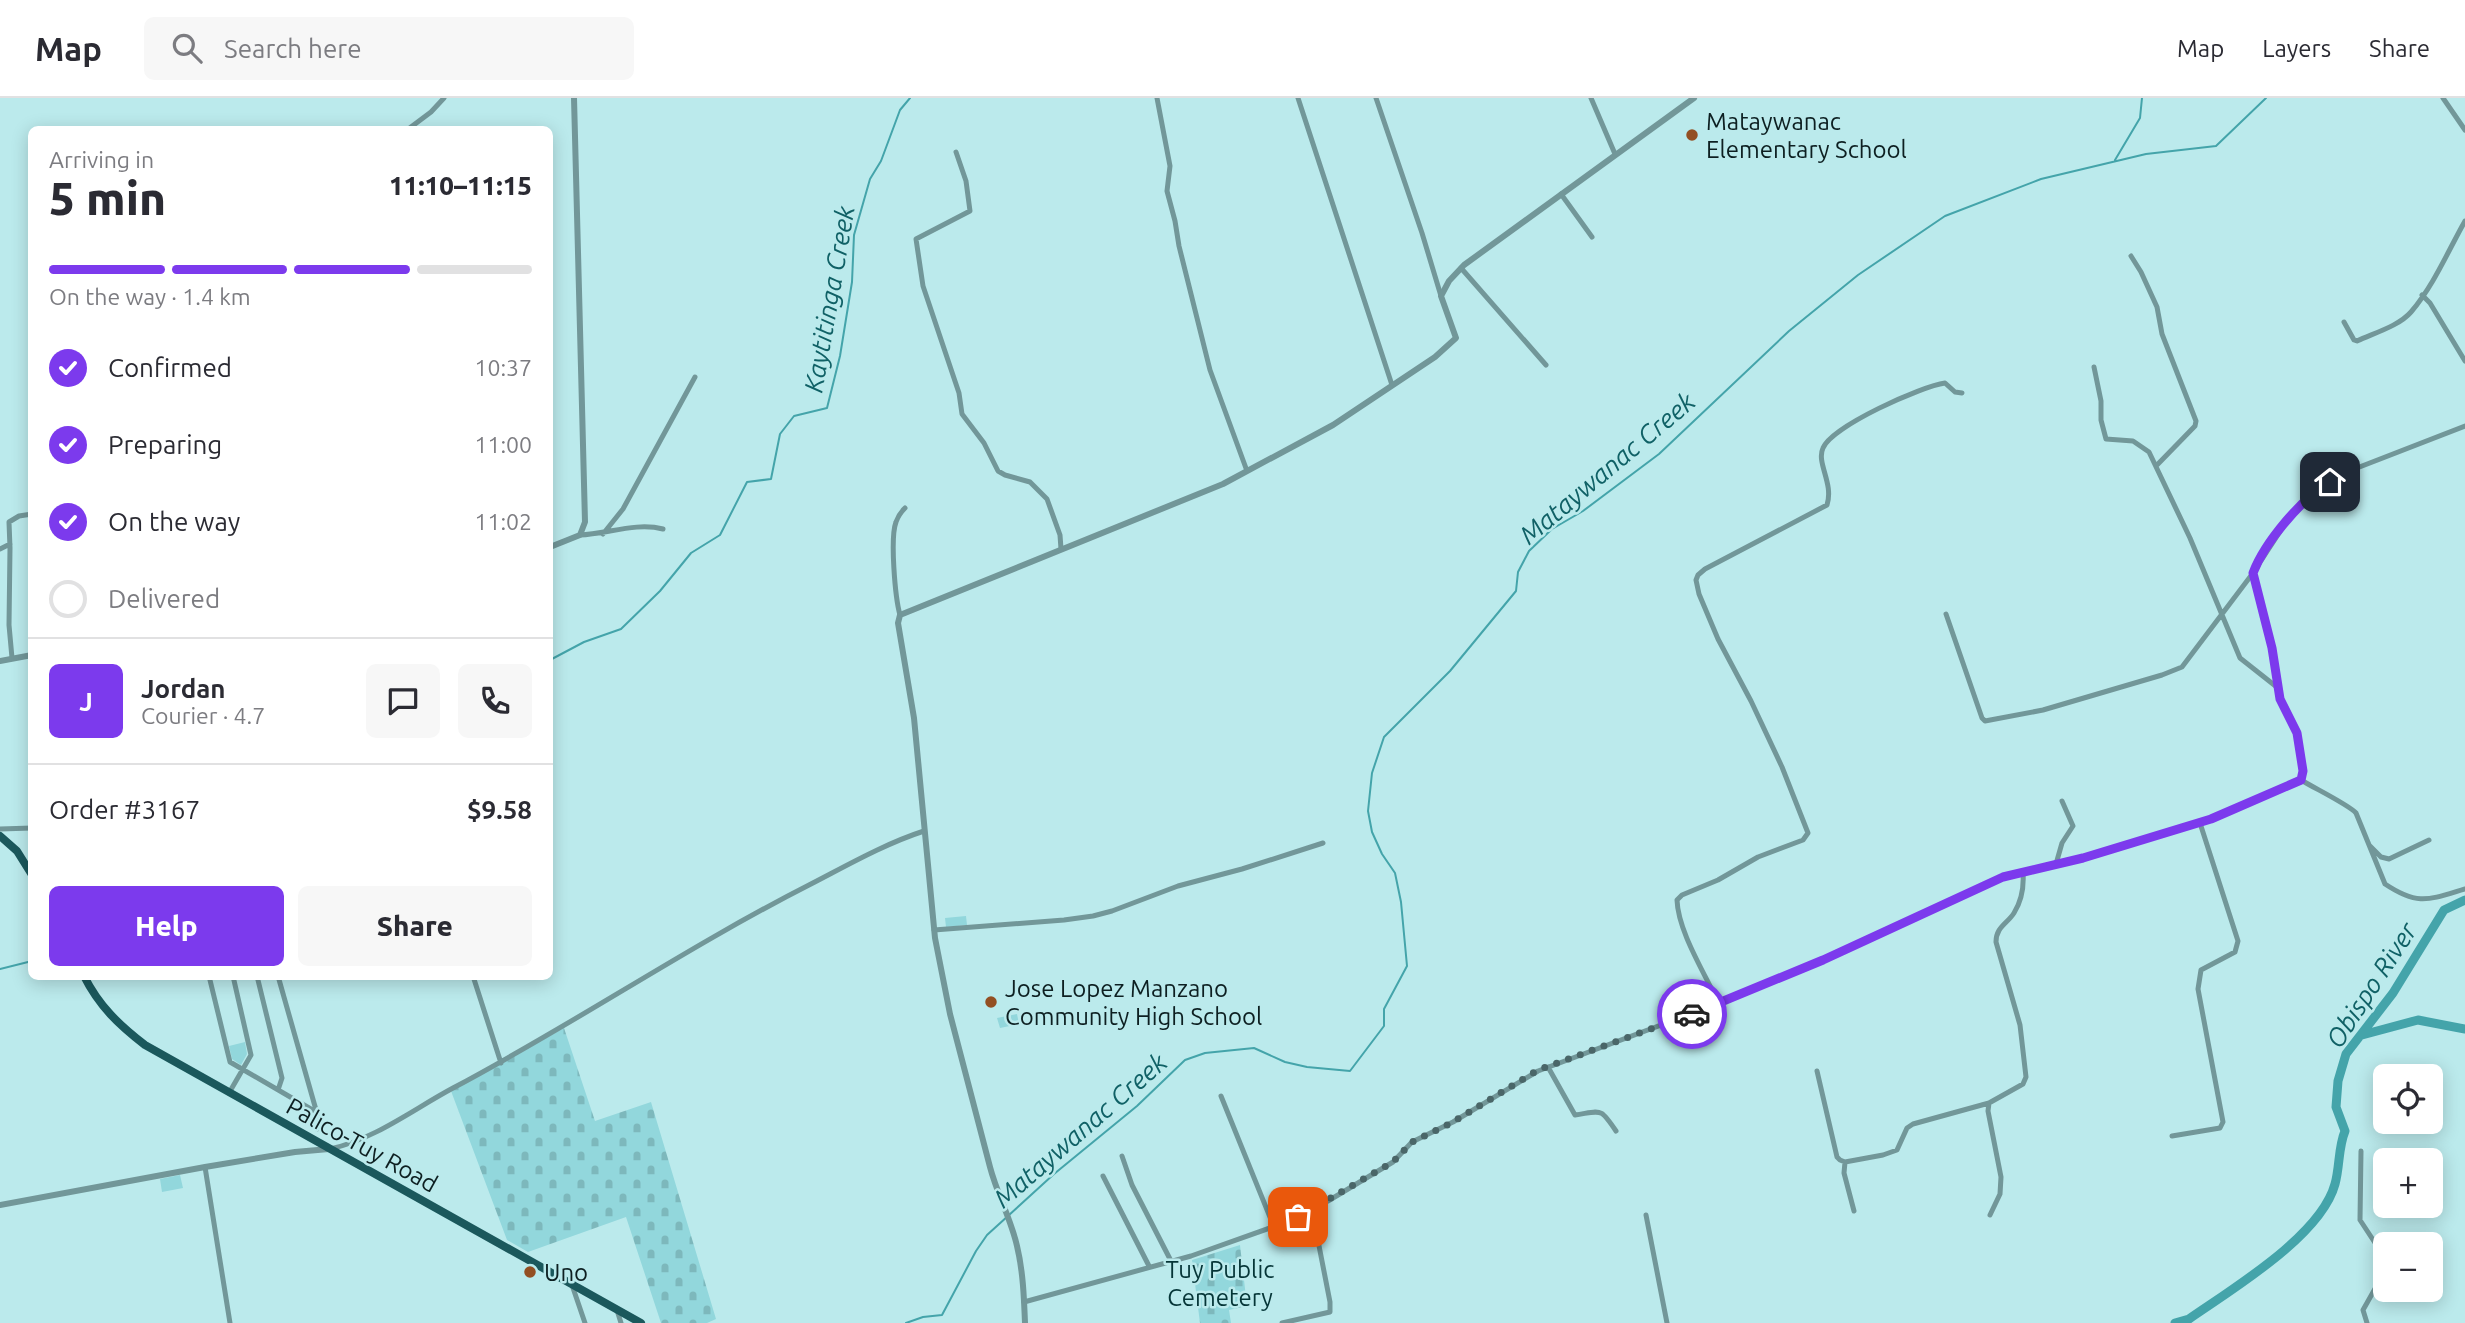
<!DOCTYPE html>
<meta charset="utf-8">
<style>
body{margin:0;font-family:Ubuntu,sans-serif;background:#f7f7f7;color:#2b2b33;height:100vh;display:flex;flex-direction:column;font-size:26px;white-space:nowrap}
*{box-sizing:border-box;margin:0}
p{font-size:23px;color:#7c7c81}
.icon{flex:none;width:38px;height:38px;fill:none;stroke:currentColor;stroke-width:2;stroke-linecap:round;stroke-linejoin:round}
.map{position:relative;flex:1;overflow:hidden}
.drawer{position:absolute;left:28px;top:28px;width:525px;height:854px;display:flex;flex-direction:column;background:#fff;border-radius:10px;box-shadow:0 4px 18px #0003}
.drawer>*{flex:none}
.tools{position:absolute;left:2373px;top:966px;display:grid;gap:14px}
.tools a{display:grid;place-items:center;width:70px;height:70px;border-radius:10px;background:#fff;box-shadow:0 4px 18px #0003;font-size:35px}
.pin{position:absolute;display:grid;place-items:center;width:60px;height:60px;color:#fff;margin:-30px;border-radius:14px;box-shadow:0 4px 10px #0006}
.courier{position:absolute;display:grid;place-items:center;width:70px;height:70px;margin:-35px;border:5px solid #7c3aed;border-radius:50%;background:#fff;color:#222;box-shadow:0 2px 9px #0007}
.overview em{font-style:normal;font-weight:800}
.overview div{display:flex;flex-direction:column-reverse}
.overview{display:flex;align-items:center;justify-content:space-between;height:119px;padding:0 21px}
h1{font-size:46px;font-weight:800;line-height:52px}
.bar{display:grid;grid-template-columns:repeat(4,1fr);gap:10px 7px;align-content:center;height:84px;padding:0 21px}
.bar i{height:9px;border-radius:5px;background:#e1e1e2}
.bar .active{background:#7c3aed}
.bar p{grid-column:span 4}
.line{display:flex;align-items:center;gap:18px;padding:0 21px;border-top:2px solid #e1e1e2}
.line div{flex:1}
.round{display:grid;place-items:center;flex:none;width:74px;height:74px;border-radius:10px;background:#f7f7f7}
ol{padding:0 21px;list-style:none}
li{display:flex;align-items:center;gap:21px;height:77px}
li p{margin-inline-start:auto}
li .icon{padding:7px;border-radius:50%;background:#7c3aed;color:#fff;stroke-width:4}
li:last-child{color:#7c7c81}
li i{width:38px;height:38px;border:4px solid #e1e1e2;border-radius:50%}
.button{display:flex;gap:14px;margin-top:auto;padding:14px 21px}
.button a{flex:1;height:80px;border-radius:10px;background:#7c3aed;color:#fff;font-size:28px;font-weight:800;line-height:80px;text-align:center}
.button a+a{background:#f7f7f7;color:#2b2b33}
header{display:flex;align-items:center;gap:42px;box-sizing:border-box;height:98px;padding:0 35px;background:#fff;border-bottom:2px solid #e1e1e2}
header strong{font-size:33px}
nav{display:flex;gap:38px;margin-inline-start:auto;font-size:24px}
.search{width:490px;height:63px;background:#f7f7f7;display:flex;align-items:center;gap:18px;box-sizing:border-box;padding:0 24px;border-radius:10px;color:#7c7c81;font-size:26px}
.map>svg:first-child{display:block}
.green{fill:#92d7dc}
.cemetery{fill:url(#cemetery-stones)}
.park{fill:url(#park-tufts)}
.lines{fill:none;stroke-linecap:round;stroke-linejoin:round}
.stream{stroke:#44a4aa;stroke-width:2}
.river{stroke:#44a4aa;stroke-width:9}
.minor{stroke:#729799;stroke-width:5}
.tertiary{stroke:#729799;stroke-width:6}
.primary{stroke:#1b585c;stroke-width:8}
.done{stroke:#4a6668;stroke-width:7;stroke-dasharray:0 12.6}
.route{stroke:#7c3aed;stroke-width:9}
.poi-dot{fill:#934f22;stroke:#bbeaec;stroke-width:2.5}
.labels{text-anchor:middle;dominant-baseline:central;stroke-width:5;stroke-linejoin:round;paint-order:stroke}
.poi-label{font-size:24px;fill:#0d1f21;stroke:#bbeaec;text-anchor:start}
.street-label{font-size:24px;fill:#0d1f21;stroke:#bbeaec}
.park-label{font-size:24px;fill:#053537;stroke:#bbeaec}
.water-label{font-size:26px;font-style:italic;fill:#106166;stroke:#bbeaec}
</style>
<header>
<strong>Map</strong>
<div class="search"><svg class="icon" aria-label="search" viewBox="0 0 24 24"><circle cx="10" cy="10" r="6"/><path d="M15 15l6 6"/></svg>Search here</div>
<nav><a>Map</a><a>Layers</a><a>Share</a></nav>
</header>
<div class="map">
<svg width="2465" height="1225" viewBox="0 0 2465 1225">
<defs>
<pattern id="cemetery-stones" width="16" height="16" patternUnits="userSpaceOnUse" patternTransform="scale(1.75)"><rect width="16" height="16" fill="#92d7dc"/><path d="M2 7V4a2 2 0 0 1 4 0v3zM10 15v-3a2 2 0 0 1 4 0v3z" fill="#7db8bc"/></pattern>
<pattern id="park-tufts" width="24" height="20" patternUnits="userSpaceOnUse" patternTransform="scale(1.75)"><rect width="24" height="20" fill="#92d7dc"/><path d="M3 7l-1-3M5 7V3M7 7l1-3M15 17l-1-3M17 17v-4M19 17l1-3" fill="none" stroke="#7db8bc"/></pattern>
</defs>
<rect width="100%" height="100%" fill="#bbeaec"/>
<!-- green -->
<path class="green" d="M 966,818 L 967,827 L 946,829 L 945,820 Z
M 1017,916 L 1019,926 L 1000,930 L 997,920 Z
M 180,1077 L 183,1090 L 162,1094 L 160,1081 Z"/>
<!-- cemetery -->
<path class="cemetery" d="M 564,930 L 595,1023 L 651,1004 L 716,1221 L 707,1225 L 661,1225 L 626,1119 L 528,1154 L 507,1142 L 451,993 Z
M 1240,1147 L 1247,1208 L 1229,1212 L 1231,1225 L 1200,1225 L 1192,1162 Z"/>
<!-- park -->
<path class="park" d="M 245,944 L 247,956 L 241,967 L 232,961 L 229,948 Z"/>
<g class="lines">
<!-- stream -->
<path class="stream" d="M 2115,62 L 2140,20 L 2142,0
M 550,562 L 584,544 L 621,531 L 660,493 L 691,455 L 720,437 L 747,384 L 771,381 L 780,336 L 794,318 L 827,310 L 840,258 L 852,184 L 854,137 L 870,81 L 881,63 L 900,12 L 910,0
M 0,871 L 32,863
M 906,1225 L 923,1219 L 942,1217 L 976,1153 L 987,1137 L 1054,1076 L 1137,1008 L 1185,962 L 1205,955 L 1254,950 L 1285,964 L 1307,969 L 1350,973 L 1384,928 L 1384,911 L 1407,868 L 1401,804 L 1395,775 L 1382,756 L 1372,734 L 1368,713 L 1372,675 L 1384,639 L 1450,573 L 1516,493 L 1518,474 L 1529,453 L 1552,431 L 1583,413 L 1659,356 L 1789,233 L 1858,177 L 1945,118 L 2041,81 L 2146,56 L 2216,48 L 2266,0"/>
<!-- river -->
<path class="river" d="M 2362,937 L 2418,922 L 2465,931
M 2175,1225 L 2189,1221 C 2232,1191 2321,1138 2335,1086 C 2340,1068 2338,1050 2345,1033 L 2336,1009 L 2338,983 L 2346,956 L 2393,895 L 2444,812 L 2465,802"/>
<!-- minor -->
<path class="minor" d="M 1157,0 L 1170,68 L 1167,93 L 1175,123 L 1179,148 L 1210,272 L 1247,373
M 1298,0 L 1392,287
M 1376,0 L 1422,135 L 1441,198
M 1591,0 L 1615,56
M 2443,0 L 2465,32
M 407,32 L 431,14 L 444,0
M 956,54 L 966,83 L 970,113 L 916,141 L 923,188 L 959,295 L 962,316 L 984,345 L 998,373 L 1005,377 L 1030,384 L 1047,401 L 1060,437 L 1061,451
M 1561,96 L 1592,139
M 2131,158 L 2141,174 L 2157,209 L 2162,236 L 2196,323 L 2195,328 L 2157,367
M 1461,170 L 1546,267
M 2422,197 L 2430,205 L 2465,263
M 2344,224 L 2354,242 L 2357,243 C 2374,235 2399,228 2411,214 C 2434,187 2448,153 2465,123
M 2094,269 L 2101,303 L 2101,322 L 2106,341 L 2133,343 L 2149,354 L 2190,440 L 2240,560 L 2278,590
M 603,436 L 623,411 L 695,279
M 580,437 C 607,436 636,424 663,431
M 0,451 L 10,446
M 1946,516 L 1982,620 L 1985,623 L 2043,612 L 2162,577 L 2182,569 L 2253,475 L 2290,418 L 2317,392 L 2344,375 L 2465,328
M 900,517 C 895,499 890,440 896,424 C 898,418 901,414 905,410
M 12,560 L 9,527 L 10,450 L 9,424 L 19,418 L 32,416
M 2301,682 C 2314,690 2349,707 2356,715 L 2385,786 C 2418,808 2428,802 2465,791
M 0,731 L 32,730
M 2370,748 L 2381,759 L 2389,761 L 2429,742
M 2056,766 L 2062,745 L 2073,728 L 2062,703
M 934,832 L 1064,822 L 1093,818 L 1112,813 L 1178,788 L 1242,771 L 1323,745
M 209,878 L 230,964 L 316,1014
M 257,878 L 282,980 L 278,992
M 278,878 L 320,1026 L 317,1031
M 473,878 L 501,965
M 1712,908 L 1714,896 C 1701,869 1678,831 1677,802 L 1682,797 L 1718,782 L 1758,759 L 1803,742 L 1808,735 L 1782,669 L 1751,603 L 1718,541 L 1699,496 L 1696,482 L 1698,477 L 1705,471 L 1827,407 C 1834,385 1816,365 1823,350 C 1832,328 1922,288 1945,285 L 1955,294 L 1962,295
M 1548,969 L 1575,1017 C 1602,1013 1600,1009 1616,1033
M 1817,973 L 1837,1059 L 1840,1062 L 1845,1064
M 229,995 L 251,957 L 233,878
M 1221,998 L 1274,1129
M 2172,1038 L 2220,1030 L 2223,1024 L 2198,891 L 2201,872 L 2235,854 L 2238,843 L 2200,725
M 330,1051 C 375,1041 412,1012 453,990 C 574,926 687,849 809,787 C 846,768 884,746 924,733
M 2361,1053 L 2360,1122 L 2385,1160 L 2385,1165
M 1122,1058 L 1132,1087 L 1171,1163
M 205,1069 L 230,1225
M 1103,1078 L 1149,1168
M 1854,1113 L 1844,1075 L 1845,1064 L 1883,1057 L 1897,1052 L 1907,1030 L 1913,1026 L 1989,1005
M 1646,1117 L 1667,1225
M 1990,1117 L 2000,1096 L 2001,1079 L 1988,1013 L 1989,1005 L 2023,986 L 2026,979 L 2020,927 L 1996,844 C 1996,829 2007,826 2014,815 C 2022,802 2024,789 2023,775
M 572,1187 L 585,1225
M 1024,1204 L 1191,1158 L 1284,1125 L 1328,1103 L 1393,1064 L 1412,1044 L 1453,1024 L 1538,973 L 1712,908 L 1823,862 L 2003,779 L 2083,759 L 2211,721 L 2294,686 L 2301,682 L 2303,673 L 2297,635 L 2279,601 L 2272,550 L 2253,475
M 617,1212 L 621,1225
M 1282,1225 L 1330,1214 L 1330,1204 L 1312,1112
M 2367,1225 L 2363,1212 L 2385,1173"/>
<!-- tertiary -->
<path class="tertiary" d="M 550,449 L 580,437 L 585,424 L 574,0
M 0,563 L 32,557
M 0,1107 L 205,1069 L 295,1054 L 329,1051
M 1025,1225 C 1024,1199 1023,1173 1017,1148 C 1011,1121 997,1096 990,1069 L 950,916 L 935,840 L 914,620 L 898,525 L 900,517 L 1223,386 L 1333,327 L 1435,259 L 1456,240 L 1441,198 L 1449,183 L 1464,167 L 1694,0"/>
<!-- primary -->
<path class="primary" d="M 0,738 L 17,753 L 32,777
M 84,878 C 99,908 119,927 145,947 L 641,1225"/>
</g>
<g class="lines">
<!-- done -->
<path class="done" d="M 1298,1119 L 1393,1064 L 1412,1044 L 1453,1024 L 1538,972 L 1692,916"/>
<!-- route -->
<path class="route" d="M 1692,916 L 1823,862 L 2003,779 L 2083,760 L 2211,721 L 2301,682 L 2303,673 L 2297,635 L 2280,601 L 2272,550 L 2253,475 C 2265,444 2301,401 2330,384"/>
</g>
<!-- markers -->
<g class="poi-dot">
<circle cx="1692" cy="37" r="7"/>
<circle cx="991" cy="904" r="7"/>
<circle cx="530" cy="1174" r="7"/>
</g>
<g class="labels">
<!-- poi labels -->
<g class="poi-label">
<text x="1706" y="23">Mataywanac<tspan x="1706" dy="28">Elementary School</tspan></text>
<text x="1005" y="890">Jose Lopez Manzano<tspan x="1005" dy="28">Community High School</tspan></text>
<text x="544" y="1174">Uno</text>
</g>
<!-- street labels -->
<g class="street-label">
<text transform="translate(362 1047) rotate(29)">Palico-Tuy Road</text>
</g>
<!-- park labels -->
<g class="park-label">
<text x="1220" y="1171">Tuy Public<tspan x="1220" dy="28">Cemetery</tspan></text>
</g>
<!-- water labels -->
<g class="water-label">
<text transform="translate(829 201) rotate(-80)">Kaytitinga Creek</text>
<text transform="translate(1607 370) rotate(-40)">Mataywanac Creek</text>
<text transform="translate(2371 887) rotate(-57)">Obispo River</text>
<text transform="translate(1080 1032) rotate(-41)">Mataywanac Creek</text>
</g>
</g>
</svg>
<div class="tools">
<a><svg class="icon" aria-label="locate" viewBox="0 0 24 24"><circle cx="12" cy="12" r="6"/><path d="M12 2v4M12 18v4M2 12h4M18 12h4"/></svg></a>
<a>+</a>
<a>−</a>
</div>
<div class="pin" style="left:1298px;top:1119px;background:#ea580c"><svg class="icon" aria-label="bag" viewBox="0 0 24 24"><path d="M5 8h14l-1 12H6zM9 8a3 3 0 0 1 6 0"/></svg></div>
<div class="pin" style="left:2330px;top:384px;background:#1f2937"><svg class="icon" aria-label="home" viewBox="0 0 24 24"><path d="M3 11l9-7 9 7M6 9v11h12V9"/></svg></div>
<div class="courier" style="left:1692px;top:916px"><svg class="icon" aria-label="car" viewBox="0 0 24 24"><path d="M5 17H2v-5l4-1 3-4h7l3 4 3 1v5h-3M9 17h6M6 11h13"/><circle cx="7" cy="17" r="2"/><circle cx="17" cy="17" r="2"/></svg></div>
<section class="drawer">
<div class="overview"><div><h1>5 min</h1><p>Arriving in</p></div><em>11:10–11:15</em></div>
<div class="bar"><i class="active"></i><i class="active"></i><i class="active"></i><i></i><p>On the way · 1.4 km</p></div>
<ol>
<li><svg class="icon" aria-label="check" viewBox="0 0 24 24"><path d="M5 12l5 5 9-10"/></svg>Confirmed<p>10:37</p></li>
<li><svg class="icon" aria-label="check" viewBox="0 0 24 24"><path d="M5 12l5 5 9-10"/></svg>Preparing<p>11:00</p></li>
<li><svg class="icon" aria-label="check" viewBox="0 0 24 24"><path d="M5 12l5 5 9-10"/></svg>On the way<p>11:02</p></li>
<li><i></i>Delivered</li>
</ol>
<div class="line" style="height:126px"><b class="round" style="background:#7c3aed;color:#fff">J</b><div><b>Jordan</b><p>Courier · 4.7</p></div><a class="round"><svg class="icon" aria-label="chat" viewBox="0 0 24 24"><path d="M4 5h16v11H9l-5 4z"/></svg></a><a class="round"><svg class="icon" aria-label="phone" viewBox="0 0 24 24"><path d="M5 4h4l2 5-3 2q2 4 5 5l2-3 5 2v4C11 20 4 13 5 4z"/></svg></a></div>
<div class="line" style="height:91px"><div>Order #3167</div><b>$9.58</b></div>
<div class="button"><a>Help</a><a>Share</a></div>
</section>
</div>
